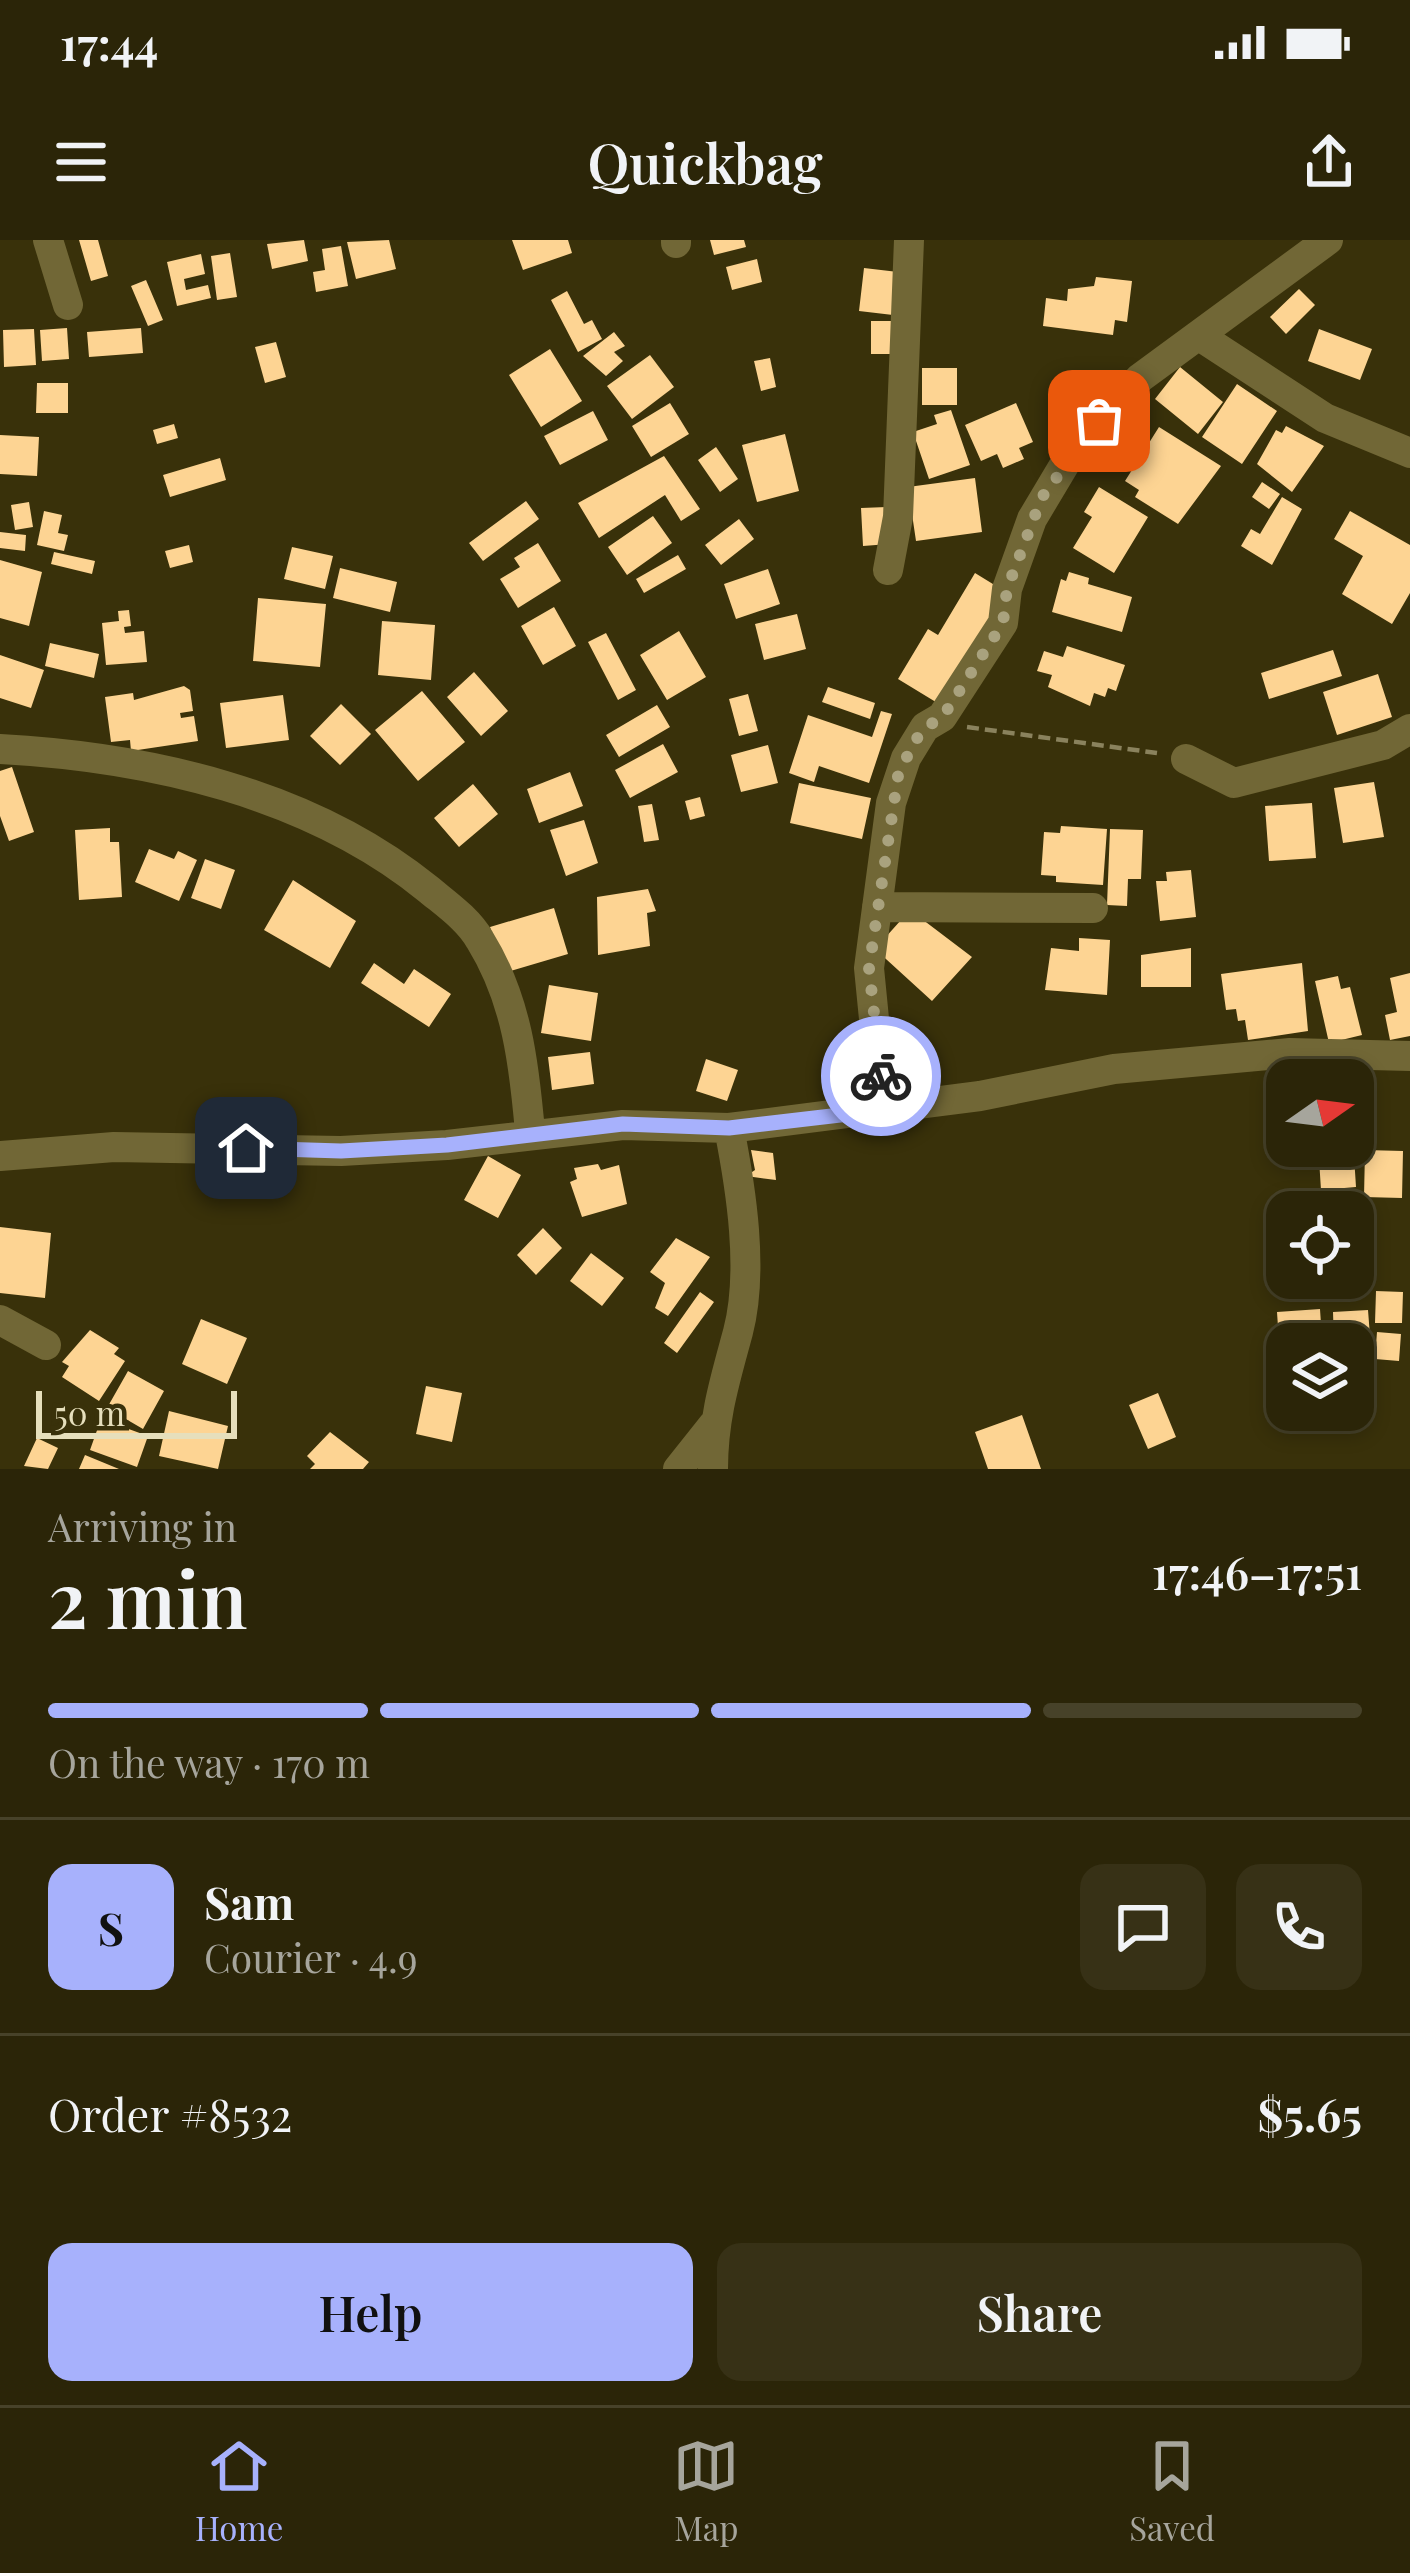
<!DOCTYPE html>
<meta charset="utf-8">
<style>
body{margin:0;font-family:"Playfair Display",serif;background:#373116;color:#f1f3f6;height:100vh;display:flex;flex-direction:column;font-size:45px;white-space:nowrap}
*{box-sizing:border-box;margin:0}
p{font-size:39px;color:#a6a59c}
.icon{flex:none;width:66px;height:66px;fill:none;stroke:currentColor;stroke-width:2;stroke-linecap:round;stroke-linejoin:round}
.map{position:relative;height:1229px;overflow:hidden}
.drawer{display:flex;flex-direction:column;background:#2b2508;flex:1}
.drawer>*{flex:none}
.needle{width:78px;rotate:76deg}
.buttons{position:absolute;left:1266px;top:819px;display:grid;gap:24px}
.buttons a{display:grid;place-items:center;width:108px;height:108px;border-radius:24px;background:#2b2508;box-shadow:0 6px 18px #0003,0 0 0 3px #474229;font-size:60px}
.scale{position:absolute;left:36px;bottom:30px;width:201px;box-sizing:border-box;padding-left:12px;border:6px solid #e6dfbc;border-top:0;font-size:33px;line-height:42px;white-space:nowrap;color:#e6dfbc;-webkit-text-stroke:9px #39310a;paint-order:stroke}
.pin{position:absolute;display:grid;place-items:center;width:102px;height:102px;color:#fff;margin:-51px;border-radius:24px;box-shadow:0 6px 18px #0006}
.courier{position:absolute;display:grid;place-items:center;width:120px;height:120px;margin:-60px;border:9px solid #a7b1fc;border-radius:50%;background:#fff;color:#222;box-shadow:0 3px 15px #0007}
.overview em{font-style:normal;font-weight:600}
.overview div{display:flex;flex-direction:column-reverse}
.overview{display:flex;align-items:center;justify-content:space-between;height:204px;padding:0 48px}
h1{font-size:78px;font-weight:600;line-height:90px}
.bar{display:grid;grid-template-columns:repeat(4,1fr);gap:18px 12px;align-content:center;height:144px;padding:0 48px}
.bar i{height:15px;border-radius:9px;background:#474229}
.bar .on{background:#a7b1fc}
.bar p{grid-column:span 4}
.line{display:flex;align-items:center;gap:30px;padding:0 48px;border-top:3px solid #474229}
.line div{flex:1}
.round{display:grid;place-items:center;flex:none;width:126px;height:126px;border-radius:24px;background:#373116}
.primary-button{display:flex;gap:24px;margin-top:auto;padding:24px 48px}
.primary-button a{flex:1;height:138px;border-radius:24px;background:#a7b1fc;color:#111;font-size:48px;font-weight:600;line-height:138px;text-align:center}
.primary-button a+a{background:#373116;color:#f1f3f6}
.status{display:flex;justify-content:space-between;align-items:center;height:84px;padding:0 60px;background:#2b2508;direction:ltr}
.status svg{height:33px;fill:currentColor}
header{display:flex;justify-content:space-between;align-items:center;height:156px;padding:0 48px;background:#2b2508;font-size:54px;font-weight:600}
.tabs{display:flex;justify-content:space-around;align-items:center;height:168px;border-top:3px solid #474229;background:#2b2508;font-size:33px;color:#a6a59c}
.tabs a{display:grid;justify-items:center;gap:6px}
.tabs .on{color:#a7b1fc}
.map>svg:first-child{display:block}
.building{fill:#fdd493}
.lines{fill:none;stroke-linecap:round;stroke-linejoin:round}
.path{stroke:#8a825d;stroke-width:4.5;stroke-dasharray:12 6;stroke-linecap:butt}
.street{stroke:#716736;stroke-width:30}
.done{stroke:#a9a27e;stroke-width:12;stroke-dasharray:0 21.6}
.route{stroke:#a7b1fc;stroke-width:15}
</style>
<div class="status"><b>17:44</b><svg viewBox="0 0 49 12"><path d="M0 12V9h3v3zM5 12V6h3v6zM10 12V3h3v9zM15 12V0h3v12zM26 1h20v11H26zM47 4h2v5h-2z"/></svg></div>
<header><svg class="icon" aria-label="menu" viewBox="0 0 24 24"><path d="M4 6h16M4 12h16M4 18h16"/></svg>Quickbag<svg class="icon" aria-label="share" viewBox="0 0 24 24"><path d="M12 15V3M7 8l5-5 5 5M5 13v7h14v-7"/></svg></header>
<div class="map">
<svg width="1410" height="1229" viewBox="0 0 1410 1229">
<rect width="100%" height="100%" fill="#39310a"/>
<!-- building -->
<path class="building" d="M 79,0 L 98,0 L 108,36 L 91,41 Z
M 304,0 L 308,21 L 272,29 L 267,4 Z
M 389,0 L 396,29 L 356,39 L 347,2 Z
M 512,0 L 568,0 L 572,13 L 523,30 Z
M 710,0 L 744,0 L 746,7 L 714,15 Z
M 341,6 L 348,46 L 316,52 L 313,32 L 325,30 L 322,9 Z
M 230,13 L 237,57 L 217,60 L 211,16 Z
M 201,14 L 205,34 L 184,39 L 186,50 L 208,45 L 211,58 L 177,66 L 167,22 Z
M 757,19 L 762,42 L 732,50 L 726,27 Z
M 864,28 L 898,32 L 893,75 L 859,71 Z
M 1096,37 L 1132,41 L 1127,82 L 1115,80 L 1113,95 L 1043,86 L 1046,58 L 1067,61 L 1068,49 L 1094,46 Z
M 146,40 L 163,80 L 148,86 L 131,46 Z
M 1299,49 L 1315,65 L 1286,94 L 1270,77 Z
M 567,51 L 584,84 L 592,80 L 602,99 L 578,112 L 551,60 Z
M 871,81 L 891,81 L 892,114 L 871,114 Z
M 67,88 L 69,119 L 42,121 L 40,90 Z
M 141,88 L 143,113 L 89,117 L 87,92 Z
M 34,89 L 36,125 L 4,127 L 3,90 Z
M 1319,89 L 1372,109 L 1360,140 L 1308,121 Z
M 614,92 L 625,106 L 614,112 L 623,121 L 606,136 L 583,116 Z
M 276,102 L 286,137 L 265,143 L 255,107 Z
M 550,109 L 582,161 L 541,187 L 509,135 Z
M 650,115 L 674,147 L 632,179 L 607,146 Z
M 770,118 L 776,147 L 761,151 L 754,121 Z
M 1180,127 L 1223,162 L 1198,194 L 1155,159 Z
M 922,128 L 957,128 L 957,165 L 922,165 Z
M 37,143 L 68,143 L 68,173 L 36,173 Z
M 1237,144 L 1277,171 L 1242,224 L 1202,197 Z
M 670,163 L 689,194 L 651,217 L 632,186 Z
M 1016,163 L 1033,202 L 1019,208 L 1024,219 L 1003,228 L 997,214 L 981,221 L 965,185 Z
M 951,170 L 970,225 L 929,239 L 913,192 L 937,184 L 934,175 Z
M 593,171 L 608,200 L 560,225 L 544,196 Z
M 174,184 L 178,198 L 157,204 L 153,190 Z
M 1286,186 L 1324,206 L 1292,252 L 1257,224 L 1276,190 L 1282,193 Z
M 1159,187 L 1221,226 L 1178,284 L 1135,257 L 1139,250 L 1125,241 Z
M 785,194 L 799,251 L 757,262 L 742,205 Z
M 0,195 L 39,197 L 37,236 L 0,234 Z
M 716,207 L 738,239 L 720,252 L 698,220 Z
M 664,216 L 700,269 L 681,281 L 665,255 L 599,298 L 578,263 Z
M 220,218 L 226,240 L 170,257 L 163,235 Z
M 975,238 L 982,292 L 916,301 L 908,247 Z
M 1262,242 L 1280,254 L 1269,269 L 1252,257 Z
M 1099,247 L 1148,277 L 1114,333 L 1073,308 L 1092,277 L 1084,272 Z
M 1282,257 L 1302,269 L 1272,325 L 1241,306 L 1251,289 L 1260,294 Z
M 526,261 L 539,279 L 483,321 L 469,303 Z
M 29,262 L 33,287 L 15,290 L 11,265 Z
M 887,267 L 889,304 L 863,306 L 861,268 Z
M 44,271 L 62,275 L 58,293 L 68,295 L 64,311 L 37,305 Z
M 1350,271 L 1410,305 L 1410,353 L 1392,384 L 1342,354 L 1363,316 L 1334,299 Z
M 653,276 L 672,303 L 627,335 L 608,307 Z
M 739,279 L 754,299 L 721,325 L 705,305 Z
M 0,292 L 26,295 L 25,311 L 0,308 Z
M 538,303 L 561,341 L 518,368 L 500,339 L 520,327 L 514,318 Z
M 189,305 L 193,322 L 170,328 L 165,311 Z
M 292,307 L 333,316 L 325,349 L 284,339 Z
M 54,312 L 95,321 L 92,334 L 51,324 Z
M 678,315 L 686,329 L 644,353 L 636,339 Z
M 0,320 L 42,332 L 29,386 L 0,378 Z
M 340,328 L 397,342 L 390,372 L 333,358 Z
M 768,329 L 780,364 L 736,379 L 724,344 Z
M 1069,332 L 1089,338 L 1088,344 L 1132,357 L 1122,392 L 1052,372 L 1061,339 L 1066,341 Z
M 975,333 L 1001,349 L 1004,368 L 944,467 L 898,439 L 928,389 L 938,395 Z
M 258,358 L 326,364 L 320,427 L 253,421 Z
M 554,367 L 576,406 L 543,425 L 521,386 Z
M 129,370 L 131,386 L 124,387 L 125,393 L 144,391 L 147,422 L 106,425 L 102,383 L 119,381 L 118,371 Z
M 797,374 L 806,409 L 764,420 L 755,384 Z
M 382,381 L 435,385 L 431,440 L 378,435 Z
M 679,391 L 706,437 L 667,460 L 640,415 Z
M 606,393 L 636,450 L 618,460 L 588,402 Z
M 50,403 L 99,414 L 94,438 L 45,426 Z
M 1067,406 L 1125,425 L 1116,451 L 1108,448 L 1105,457 L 1094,453 L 1090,466 L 1048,447 L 1052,435 L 1037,431 L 1044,411 L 1063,417 Z
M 1333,410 L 1342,436 L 1269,459 L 1261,433 Z
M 0,415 L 44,430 L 31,468 L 0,458 Z
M 474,432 L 508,471 L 481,496 L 447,457 Z
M 1378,434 L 1392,477 L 1337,495 L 1323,452 Z
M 184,446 L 190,450 L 193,471 L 180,473 L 181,478 L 194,476 L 198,501 L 131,511 L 130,500 L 111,502 L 105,457 L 133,453 L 134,460 Z
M 828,447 L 875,463 L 870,479 L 822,462 Z
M 422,451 L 465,502 L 418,541 L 375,490 Z
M 748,454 L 758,491 L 739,496 L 729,459 Z
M 283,455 L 289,500 L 226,508 L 220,463 Z
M 341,464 L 371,494 L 340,525 L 310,496 Z
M 657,465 L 670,487 L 619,517 L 606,495 Z
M 881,471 L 892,474 L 869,543 L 819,526 L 814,542 L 789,533 L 808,475 L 872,497 Z
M 663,504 L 678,532 L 630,558 L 615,530 Z
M 768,505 L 778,543 L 741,552 L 731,515 Z
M 12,527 L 34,592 L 9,601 L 0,576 L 0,531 Z
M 570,532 L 583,566 L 539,583 L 527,549 Z
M 1374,542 L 1384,597 L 1343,603 L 1334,548 Z
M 799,543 L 871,558 L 862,599 L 790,583 Z
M 473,544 L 498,574 L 459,607 L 434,578 Z
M 700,557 L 705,576 L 690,580 L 685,561 Z
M 1312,563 L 1316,618 L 1269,621 L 1265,566 Z
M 652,564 L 659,600 L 644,602 L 638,566 Z
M 584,580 L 598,623 L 566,636 L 550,590 Z
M 1061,586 L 1107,589 L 1103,645 L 1056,642 L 1056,636 L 1041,635 L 1044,592 L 1060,593 Z
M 110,588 L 110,602 L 119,602 L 122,657 L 79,660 L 75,590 Z
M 1110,589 L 1143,590 L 1141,639 L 1128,639 L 1127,666 L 1107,665 Z
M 149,609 L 174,619 L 178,611 L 197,620 L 179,661 L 135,642 Z
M 205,619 L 235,630 L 221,669 L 191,658 Z
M 1191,630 L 1196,677 L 1160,681 L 1156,641 L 1167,641 L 1166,632 Z
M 293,640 L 356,681 L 330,728 L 264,690 Z
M 648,649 L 656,671 L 647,673 L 650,706 L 598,715 L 597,657 Z
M 554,668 L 568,714 L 504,733 L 490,687 Z
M 910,670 L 972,717 L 932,761 L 875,709 Z
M 1079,698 L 1110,700 L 1107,755 L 1045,750 L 1051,708 L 1079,711 Z
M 1191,708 L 1191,747 L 1141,747 L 1141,715 Z
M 374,723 L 404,744 L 414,729 L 451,754 L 429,787 L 361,743 Z
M 1302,723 L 1308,791 L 1248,800 L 1245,780 L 1238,781 L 1236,769 L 1226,770 L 1221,734 Z
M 1410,733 L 1410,796 L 1390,800 L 1385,775 L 1397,772 L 1390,738 Z
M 1338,736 L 1341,749 L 1350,747 L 1362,795 L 1329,803 L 1315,741 Z
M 549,745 L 598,753 L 591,801 L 541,793 Z
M 590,812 L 594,844 L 552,850 L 548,817 Z
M 706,819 L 738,830 L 727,861 L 696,851 Z
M 1287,886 L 1287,906 L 1309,906 L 1310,914 L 1279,919 L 1273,889 Z
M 751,910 L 773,913 L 776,940 L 746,936 L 755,930 Z
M 1365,910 L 1403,911 L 1402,958 L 1364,957 Z
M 488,916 L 521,935 L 498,978 L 464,960 Z
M 1354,916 L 1356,947 L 1321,950 L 1319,919 Z
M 598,924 L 601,930 L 619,925 L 627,964 L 582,977 L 570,942 L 577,939 L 574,928 Z
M 1307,958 L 1327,962 L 1325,972 L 1305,972 Z
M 0,987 L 51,993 L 45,1058 L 0,1053 Z
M 543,988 L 562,1008 L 536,1035 L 517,1015 Z
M 676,998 L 710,1017 L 668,1076 L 655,1068 L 665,1043 L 650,1032 Z
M 591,1013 L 624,1038 L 602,1066 L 570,1041 Z
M 1376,1051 L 1403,1052 L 1402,1083 L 1375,1083 Z
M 700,1052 L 714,1062 L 677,1113 L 664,1103 Z
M 1320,1069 L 1322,1099 L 1279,1102 L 1277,1072 Z
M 1368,1070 L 1371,1109 L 1334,1104 L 1333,1072 Z
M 201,1079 L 247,1098 L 227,1144 L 182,1124 Z
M 90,1090 L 119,1108 L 114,1114 L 125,1121 L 99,1161 L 62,1137 L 69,1126 L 62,1122 Z
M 1377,1092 L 1401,1094 L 1399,1121 L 1375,1119 Z
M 128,1131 L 164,1151 L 143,1189 L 107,1168 Z
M 426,1146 L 462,1153 L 452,1202 L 416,1194 Z
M 1158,1153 L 1176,1197 L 1148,1209 L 1129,1165 Z
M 169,1171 L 228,1186 L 218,1229 L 159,1216 Z
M 1022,1175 L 1041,1229 L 988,1229 L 975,1192 Z
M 101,1179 L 148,1196 L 137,1227 L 90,1210 Z
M 330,1192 L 369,1222 L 363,1229 L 310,1229 L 315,1224 L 307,1216 Z
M 37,1198 L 58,1208 L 48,1229 L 24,1226 Z
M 85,1215 L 119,1229 L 79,1229 Z"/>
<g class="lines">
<!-- path -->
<path class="path" d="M 967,487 L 1157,513"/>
<!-- street -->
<path class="street" d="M 48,0 L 68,65
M 676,0 L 676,3
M 1201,97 L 1325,178 L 1410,213
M 888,330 L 898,277 L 909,0
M 0,509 C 149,517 310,553 428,649 C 446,664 468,679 480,700 C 517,760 524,823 530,892
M 1186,519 L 1234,543 L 1383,505 L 1410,489
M 877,667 L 1093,668
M 883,870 L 869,728 L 891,563 L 906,518 L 925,487 L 942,477 L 1003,383 L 1007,349 L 1032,279 L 1075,207 L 1140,138 L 1328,0
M 0,916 L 114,907 L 341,911 L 447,905 L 623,885 L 729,888 L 980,856 L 1114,829 L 1290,813 L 1410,816
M 0,1080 L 46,1105
M 678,1229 L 713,1185
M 713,1229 C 713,1178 725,1140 738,1092 C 754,1031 741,949 729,888"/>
</g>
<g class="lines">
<!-- done -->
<path class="done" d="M 881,836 L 869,728 L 898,536 L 913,504 L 925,487 L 942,478 L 1003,383 L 1007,349 L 1042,257 L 1099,181"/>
<!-- route -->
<path class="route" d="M 246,908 L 341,911 L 447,905 L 623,884 L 729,888 L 883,870 L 881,836"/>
</g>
</svg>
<div class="buttons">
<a><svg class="needle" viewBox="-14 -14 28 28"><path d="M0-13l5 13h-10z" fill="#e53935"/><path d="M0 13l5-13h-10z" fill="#a6a59c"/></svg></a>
<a><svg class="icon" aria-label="locate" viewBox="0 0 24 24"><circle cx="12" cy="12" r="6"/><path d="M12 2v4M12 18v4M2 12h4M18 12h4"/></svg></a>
<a><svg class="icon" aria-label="layers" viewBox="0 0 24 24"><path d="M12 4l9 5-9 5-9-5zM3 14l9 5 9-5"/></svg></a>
</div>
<div class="scale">50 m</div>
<div class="pin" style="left:1099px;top:181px;background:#ea580c"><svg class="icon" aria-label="bag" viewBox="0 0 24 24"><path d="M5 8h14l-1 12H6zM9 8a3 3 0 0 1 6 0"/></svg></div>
<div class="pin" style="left:246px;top:908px;background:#1f2937"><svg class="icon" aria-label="home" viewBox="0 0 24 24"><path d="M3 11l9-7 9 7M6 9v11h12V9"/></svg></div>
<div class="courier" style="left:881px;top:836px"><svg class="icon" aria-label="bike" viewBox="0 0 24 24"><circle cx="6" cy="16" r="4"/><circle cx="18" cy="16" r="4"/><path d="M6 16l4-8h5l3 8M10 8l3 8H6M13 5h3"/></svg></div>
</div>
<section class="drawer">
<div class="overview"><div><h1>2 min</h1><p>Arriving in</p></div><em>17:46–17:51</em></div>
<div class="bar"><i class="on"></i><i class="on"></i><i class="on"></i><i></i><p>On the way · 170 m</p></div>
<div class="line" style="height:216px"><b class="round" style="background:#a7b1fc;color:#111">S</b><div><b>Sam</b><p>Courier · 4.9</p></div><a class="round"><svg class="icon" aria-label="chat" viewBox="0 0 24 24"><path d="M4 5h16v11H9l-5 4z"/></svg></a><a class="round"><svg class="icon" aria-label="phone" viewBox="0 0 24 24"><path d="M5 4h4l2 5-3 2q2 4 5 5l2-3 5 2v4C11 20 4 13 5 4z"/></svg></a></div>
<div class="line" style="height:156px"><div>Order #8532</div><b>$5.65</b></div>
<div class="primary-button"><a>Help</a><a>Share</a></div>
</section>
<nav class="tabs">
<a class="on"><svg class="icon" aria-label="home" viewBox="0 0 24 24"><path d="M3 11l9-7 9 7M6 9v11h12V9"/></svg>Home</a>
<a><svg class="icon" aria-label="map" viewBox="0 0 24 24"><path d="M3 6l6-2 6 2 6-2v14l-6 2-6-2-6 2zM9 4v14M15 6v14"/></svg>Map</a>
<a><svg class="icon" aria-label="saved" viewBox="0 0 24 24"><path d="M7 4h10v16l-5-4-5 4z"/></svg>Saved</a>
</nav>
